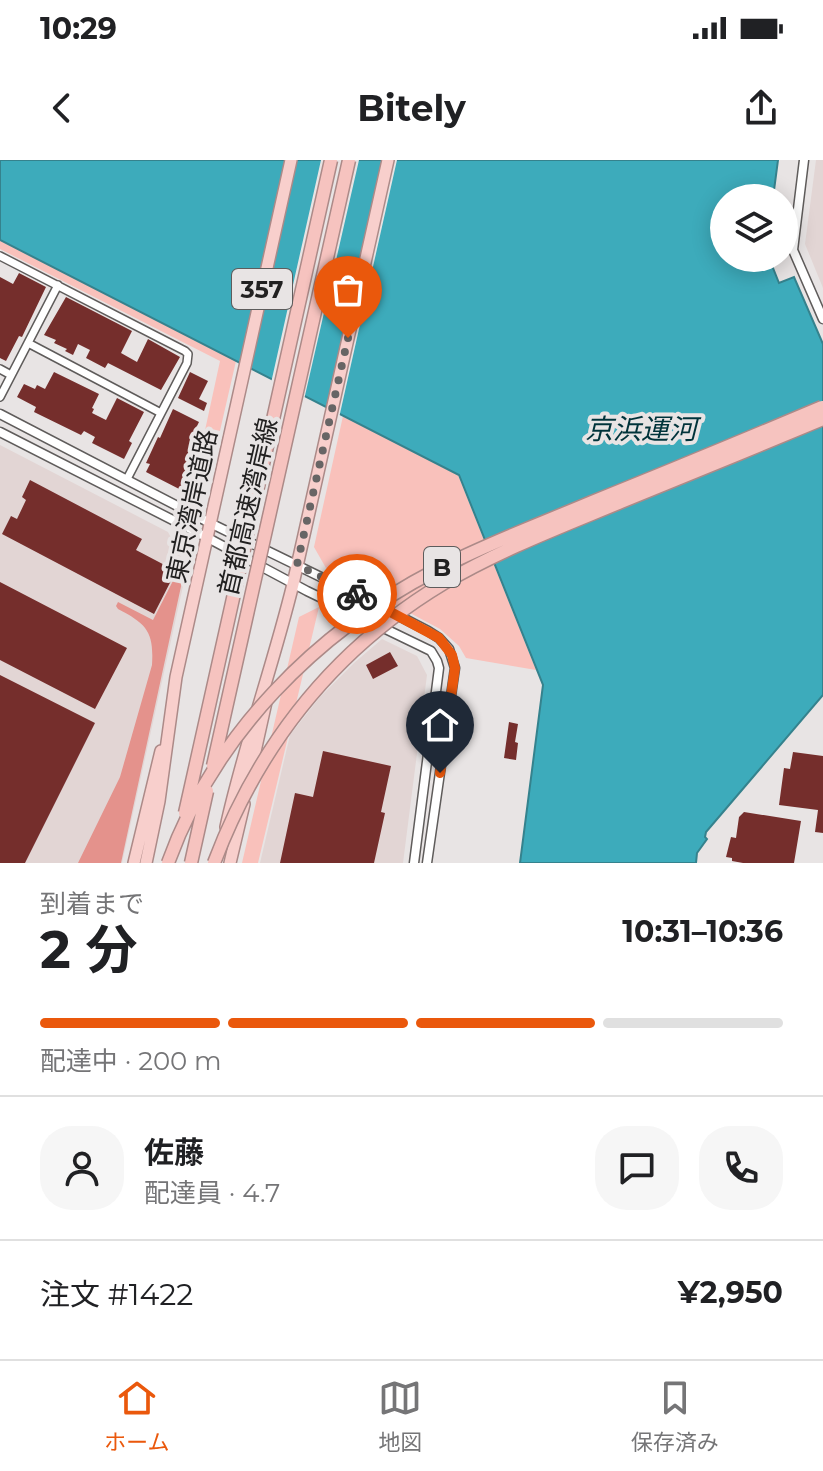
<!DOCTYPE html>
<html lang="ja">
<meta charset="utf-8">
<style>
body{margin:0;font-family:Montserrat,"Noto Sans JP",sans-serif;background:#f6f6f6;color:#202124;height:100vh;display:flex;flex-direction:column;font-size:30px;white-space:nowrap}
*{box-sizing:border-box;margin:0}
p{font-size:26px;color:#757577}
.icon{flex:none;width:44px;height:44px;fill:none;stroke:currentColor;stroke-width:2;stroke-linecap:round;stroke-linejoin:round}
.map{position:relative;height:703px;overflow:hidden}
.panel{display:flex;flex-direction:column;background:#fff;flex:1}
.panel>*{flex:none}
.tools{position:absolute;left:710px;top:24px;display:grid;gap:16px}
.tools a{display:grid;place-items:center;width:88px;height:88px;border-radius:50%;background:#fff;box-shadow:0 4px 20px #0003;font-size:40px}
.pin{position:absolute;display:grid;place-items:center;width:68px;height:68px;color:#fff;margin:-82px -34px;border-radius:50% 50% 50% 0;rotate:-45deg;box-shadow:0 0 8px #0007}
.pin .icon{rotate:45deg}
.courier{position:absolute;display:grid;place-items:center;width:80px;height:80px;margin:-40px;border:6px solid #ea580c;border-radius:50%;background:#fff;color:#222;box-shadow:0 2px 10px #0007}
.head em{font-style:normal;font-weight:700}
.head div{display:flex;flex-direction:column-reverse}
.head{display:flex;align-items:center;justify-content:space-between;height:136px;padding:0 40px}
h1{font-size:52px;font-weight:700;line-height:60px}
.bar{display:grid;grid-template-columns:repeat(4,1fr);gap:12px 8px;align-content:center;height:96px;padding:0 40px}
.bar i{height:10px;border-radius:6px;background:#e0e0e0}
.bar .selected{background:#ea580c}
.bar p{grid-column:span 4}
.line{display:flex;align-items:center;gap:20px;padding:0 40px;border-top:2px solid #e0e0e0}
.line div{flex:1}
.round{display:grid;place-items:center;flex:none;width:84px;height:84px;border-radius:32px;background:#f6f6f6}
.status{display:flex;justify-content:space-between;align-items:center;height:56px;padding:0 40px;background:#fff;direction:ltr}
.status svg{height:22px;fill:currentColor}
header{display:flex;justify-content:space-between;align-items:center;height:104px;padding:0 40px;background:#fff;font-size:36px;font-weight:700}
.tab-bar{display:flex;justify-content:space-around;align-items:center;height:112px;border-top:2px solid #e0e0e0;background:#fff;font-size:22px;color:#757577}
.tab-bar a{display:grid;justify-items:center;gap:4px}
.tab-bar .selected{color:#ea580c}
.map>svg:first-child{display:block}
.built{fill:#e2d5d4}
.green{fill:#f9c1bb}
.forest{fill:#e4928c}
.water{fill:#3dabbb;stroke:#35828d;stroke-width:2}
.pier{fill:#e8e4e4}
.building{fill:#752e2c}
.lines{fill:none;stroke-linecap:round;stroke-linejoin:round}
.minor-casing{stroke:#5f5c5b;stroke-width:10}
.tertiary-casing{stroke:#5f5c5b;stroke-width:11}
.trunk-casing{stroke:#ac8a88;stroke-width:14}
.minor{stroke:#fff;stroke-width:7}
.tertiary{stroke:#fff;stroke-width:8}
.trunk{stroke:#f8cfcc;stroke-width:11}
.motorway-bridge-casing{stroke:#ac8a88;stroke-width:15;stroke-linecap:butt}
.motorway-bridge{stroke:#f6c3bf;stroke-width:12}
.done{stroke:#676565;stroke-width:8;stroke-dasharray:0 14.4}
.route{stroke:#ea580c;stroke-width:10}
.labels{text-anchor:middle;dominant-baseline:central;stroke-width:8;stroke-linejoin:round;paint-order:stroke}
.shield{fill:#e8e4e4;stroke:#5d5c5c;stroke-width:2}
.shield-label{font-size:24px;font-weight:bold;fill:#222121}
.street-label{font-size:26px;fill:#222121;stroke:#e8e4e4}
.water-label{font-size:28px;font-style:italic;fill:#00333a;stroke:#e8e4e4}
</style>
<div class="status"><b>10:29</b><svg viewBox="0 0 49 12"><path d="M0 12V9h3v3zM5 12V6h3v6zM10 12V3h3v9zM15 12V0h3v12zM26 1h20v11H26zM47 4h2v5h-2z"/></svg></div>
<header><svg class="icon" aria-label="back" viewBox="0 0 24 24"><path d="M15 5l-7 7 7 7"/></svg>Bitely<svg class="icon" aria-label="share" viewBox="0 0 24 24"><path d="M12 15V3M7 8l5-5 5 5M5 13v7h14v-7"/></svg></header>
<div class="map">
<svg width="823" height="703" viewBox="0 0 823 703">
<rect width="100%" height="100%" fill="#e8e4e4"/>
<!-- built -->
<path class="built" d="M 816,0 L 823,0 L 823,128 L 805,84 Z
M 0,285 L 168,372 L 187,408 L 122,703 L 0,703 Z
M 382,479 L 417,496 L 427,515 L 403,703 L 260,703 L 290,575 L 320,537 L 354,503 Z"/>
<!-- green -->
<path class="green" d="M 0,80 L 236,201 L 208,323 L 191,335 L 220,201 L 0,89 Z
M 343,256 L 458,315 L 536,510 L 466,498 L 459,486 L 440,469 L 326,408 L 314,387 Z
M 319,447 L 258,703 L 242,703 L 299,457 Z"/>
<!-- forest -->
<path class="forest" d="M 185,408 L 121,703 L 78,703 L 120,617 L 152,505 C 154,472 147,464 118,449 L 116,446 L 118,442 L 153,460 L 178,411 Z"/>
<!-- water -->
<path class="water" d="M 0,0 L 778,0 L 773,38 L 724,38 L 724,98 L 769,98 L 779,123 L 794,117 L 823,184 L 823,535 L 706,672 L 705,677 L 707,679 L 697,693 L 696,703 L 520,703 L 543,525 L 459,315 L 0,80 Z"/>
<!-- pier -->
<path class="pier" d="M 321,0 L 359,0 L 304,240 L 271,223 Z
M 384,0 L 397,0 L 339,258 L 327,252 Z"/>
<!-- building -->
<path class="building" d="M 19,113 L 46,127 L 22,177 L 19,176 L 6,201 L 0,198 L 0,117 L 13,124 Z
M 66,137 L 132,171 L 121,193 L 137,202 L 148,179 L 180,197 L 161,230 L 108,203 L 105,208 L 86,198 L 90,190 L 78,184 L 73,195 L 65,191 L 67,189 L 54,183 L 56,180 L 44,175 Z
M 54,212 L 99,234 L 92,248 L 94,249 L 92,253 L 106,260 L 117,238 L 144,252 L 129,281 L 132,283 L 124,299 L 92,283 L 95,277 L 84,271 L 81,275 L 34,252 L 36,247 L 17,237 L 24,224 L 35,229 L 37,225 L 45,229 Z
M 190,212 L 208,221 L 199,239 L 207,243 L 204,251 L 178,238 Z
M 173,249 L 199,262 L 193,274 L 199,277 L 191,294 L 196,296 L 187,313 L 191,315 L 185,332 L 146,312 L 150,304 L 146,303 L 158,277 L 160,278 Z
M 30,320 L 142,379 L 136,390 L 176,411 L 154,454 L 2,374 L 11,356 L 17,359 L 26,340 L 22,337 Z
M 0,422 L 127,488 L 95,549 L 0,500 Z
M 390,492 L 398,506 L 373,519 L 366,505 Z
M 0,515 L 95,563 L 25,703 L 0,703 Z
M 509,562 L 518,564 L 515,582 L 518,583 L 516,600 L 504,598 Z
M 323,591 L 391,606 L 381,652 L 385,653 L 374,703 L 280,703 L 295,633 L 313,637 Z
M 793,592 L 823,596 L 823,673 L 815,672 L 818,650 L 779,645 L 784,608 L 790,609 Z
M 744,652 L 801,661 L 794,703 L 743,703 L 732,701 L 732,698 L 726,697 L 731,677 L 736,678 L 739,657 Z"/>
<g class="lines">
<!-- minor casing -->
<g class="minor-casing">
<path id="minor" d="M 0,96 L 185,191 L 188,194 L 187,203 L 127,319
M 28,183 L 161,253
M 0,209 L 11,215
M 0,237 L 58,125"/>
</g>
<!-- tertiary casing -->
<g class="tertiary-casing">
<path id="tertiary" d="M 804,0 L 793,90 L 823,159
M 0,254 L 210,363 L 370,441 L 428,471 L 439,478 L 449,489 L 455,508 L 427,703
M 0,272 L 208,378 L 307,431 L 431,491 L 437,501 L 439,508 L 414,703"/>
</g>
<!-- trunk casing -->
<g class="trunk-casing">
<path id="trunk" d="M 248,623 L 266,542
M 226,667 C 244,585 273,506 293,424 L 388,0
M 134,703 L 161,591
M 146,703 L 159,641 L 176,517 L 291,0
M 230,703 L 244,644"/>
</g>
<!-- minor -->
<use href="#minor" class="minor"/>
<!-- tertiary -->
<use href="#tertiary" class="tertiary"/>
<!-- trunk -->
<use href="#trunk" class="trunk"/>
<!-- motorway-bridge casing -->
<g class="motorway-bridge-casing">
<path id="motorway-bridge" d="M 213,606 L 349,0
M 185,653 L 331,0
M 168,703 C 214,575 316,472 436,410 C 486,384 540,364 592,342 C 669,311 746,279 822,247
M 191,703 L 207,631
M 214,703 C 259,584 334,489 444,423 C 500,390 561,367 621,342 C 688,315 756,287 823,259"/>
</g>
<!-- motorway-bridge -->
<use href="#motorway-bridge" class="motorway-bridge"/>
</g>
<g class="lines">
<!-- done -->
<path class="done" d="M 348,178 L 297,405 L 357,434"/>
<!-- route -->
<path class="route" d="M 357,434 L 439,478 L 452,495 L 455,508 L 440,613"/>
</g>
<g class="labels">
<!-- shield labels -->
<g class="shield">
<rect x="232" y="109" width="60" height="40" rx="6"/>
<rect x="424" y="387" width="36" height="40" rx="6"/>
</g>
<g class="shield-label">
<text x="262" y="129">357</text>
<text x="442" y="407">B</text>
</g>
<!-- street labels -->
<g class="street-label">
<text transform="translate(192 346) rotate(-78)">東京湾岸道路</text>
<text transform="translate(248 347) rotate(-77)">首都高速湾岸線</text>
</g>
<!-- water labels -->
<g class="water-label">
<text x="641" y="269">京浜運河</text>
</g>
</g>
</svg>
<div class="tools">
<a><svg class="icon" aria-label="layers" viewBox="0 0 24 24"><path d="M12 4l9 5-9 5-9-5zM3 14l9 5 9-5"/></svg></a>
</div>
<div class="pin" style="left:348px;top:178px;background:#ea580c"><svg class="icon" aria-label="bag" viewBox="0 0 24 24"><path d="M5 8h14l-1 12H6zM9 8a3 3 0 0 1 6 0"/></svg></div>
<div class="pin" style="left:440px;top:613px;background:#1f2937"><svg class="icon" aria-label="home" viewBox="0 0 24 24"><path d="M3 11l9-7 9 7M6 9v11h12V9"/></svg></div>
<div class="courier" style="left:357px;top:434px"><svg class="icon" aria-label="bike" viewBox="0 0 24 24"><circle cx="6" cy="16" r="4"/><circle cx="18" cy="16" r="4"/><path d="M6 16l4-8h5l3 8M10 8l3 8H6M13 5h3"/></svg></div>
</div>
<section class="panel">
<div class="head"><div><h1>2 分</h1><p>到着まで</p></div><em>10:31–10:36</em></div>
<div class="bar"><i class="selected"></i><i class="selected"></i><i class="selected"></i><i></i><p>配達中 · 200 m</p></div>
<div class="line" style="height:144px"><a class="round"><svg class="icon" aria-label="person" viewBox="0 0 24 24"><circle cx="12" cy="8" r="4"/><path d="M4 21q1-7 8-7t8 7"/></svg></a><div><b>佐藤</b><p>配達員 · 4.7</p></div><a class="round"><svg class="icon" aria-label="chat" viewBox="0 0 24 24"><path d="M4 5h16v11H9l-5 4z"/></svg></a><a class="round"><svg class="icon" aria-label="phone" viewBox="0 0 24 24"><path d="M5 4h4l2 5-3 2q2 4 5 5l2-3 5 2v4C11 20 4 13 5 4z"/></svg></a></div>
<div class="line" style="height:104px"><div>注文 #1422</div><b>¥2,950</b></div>
</section>
<nav class="tab-bar">
<a class="selected"><svg class="icon" aria-label="home" viewBox="0 0 24 24"><path d="M3 11l9-7 9 7M6 9v11h12V9"/></svg>ホーム</a>
<a><svg class="icon" aria-label="map" viewBox="0 0 24 24"><path d="M3 6l6-2 6 2 6-2v14l-6 2-6-2-6 2zM9 4v14M15 6v14"/></svg>地図</a>
<a><svg class="icon" aria-label="saved" viewBox="0 0 24 24"><path d="M7 4h10v16l-5-4-5 4z"/></svg>保存済み</a>
</nav>
